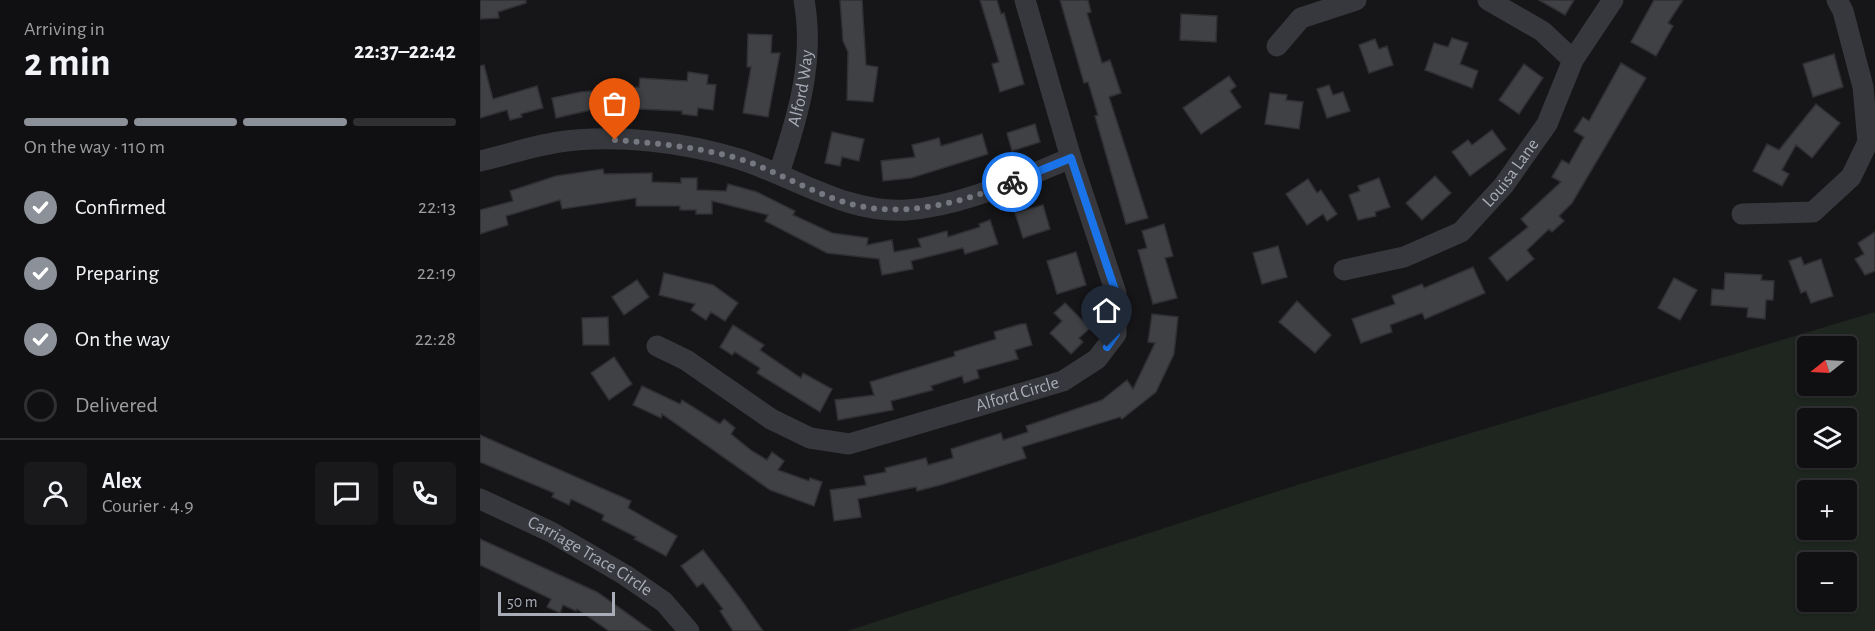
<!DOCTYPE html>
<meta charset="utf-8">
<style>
body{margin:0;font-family:"Alegreya Sans",sans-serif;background:#19191b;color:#f1f3f6;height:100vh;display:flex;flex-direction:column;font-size:22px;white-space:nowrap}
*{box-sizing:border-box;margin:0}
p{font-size:20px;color:#9c9d9f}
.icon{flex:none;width:33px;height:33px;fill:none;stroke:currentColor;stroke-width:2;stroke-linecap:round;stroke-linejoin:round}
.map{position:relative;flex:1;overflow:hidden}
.details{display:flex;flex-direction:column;background:#101012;width:480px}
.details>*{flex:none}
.needle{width:39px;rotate:252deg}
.controls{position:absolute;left:1317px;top:336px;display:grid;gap:12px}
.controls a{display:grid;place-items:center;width:60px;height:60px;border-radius:6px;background:#101012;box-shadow:0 2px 4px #0004,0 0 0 2px #303032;font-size:30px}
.scale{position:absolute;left:18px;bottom:15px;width:117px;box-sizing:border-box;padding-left:6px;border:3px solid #a8adb8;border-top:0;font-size:16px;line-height:21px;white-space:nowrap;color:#a8adb8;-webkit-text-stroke:4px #111113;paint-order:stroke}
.pin{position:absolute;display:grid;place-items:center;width:51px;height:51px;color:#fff;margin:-62px -26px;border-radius:50% 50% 50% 0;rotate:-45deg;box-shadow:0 0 6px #0007}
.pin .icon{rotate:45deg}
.courier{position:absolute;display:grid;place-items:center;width:60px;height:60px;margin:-30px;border:4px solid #1a73e8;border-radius:50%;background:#fff;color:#222;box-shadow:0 2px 8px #0007}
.overview em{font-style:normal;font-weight:700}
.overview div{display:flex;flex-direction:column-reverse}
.overview{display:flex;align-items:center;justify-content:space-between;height:102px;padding:0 24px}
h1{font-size:39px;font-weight:700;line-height:45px}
.bar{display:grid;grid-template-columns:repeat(4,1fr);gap:9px 6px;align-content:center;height:72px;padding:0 24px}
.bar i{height:8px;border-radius:4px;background:#303032}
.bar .current{background:#8c9099}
.bar p{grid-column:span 4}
.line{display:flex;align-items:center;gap:15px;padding:0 24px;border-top:2px solid #303032}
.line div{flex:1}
.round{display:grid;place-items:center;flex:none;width:63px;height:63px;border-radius:6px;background:#19191b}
ol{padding:0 24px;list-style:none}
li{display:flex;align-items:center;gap:18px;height:66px}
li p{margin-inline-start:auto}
li .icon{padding:6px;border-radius:50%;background:#8c9099;color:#fff;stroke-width:4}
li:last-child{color:#9c9d9f}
li i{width:33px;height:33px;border:3px solid #303032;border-radius:50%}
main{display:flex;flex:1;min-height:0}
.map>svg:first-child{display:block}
.green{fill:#1e261f;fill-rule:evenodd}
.building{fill:#404145;stroke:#303034;stroke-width:1.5}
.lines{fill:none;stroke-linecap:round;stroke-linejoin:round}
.minor{stroke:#37383d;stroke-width:21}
.done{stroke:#757880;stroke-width:6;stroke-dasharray:0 10.8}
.route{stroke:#1a73e8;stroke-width:8}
.labels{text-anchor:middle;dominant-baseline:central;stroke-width:4.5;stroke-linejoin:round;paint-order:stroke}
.street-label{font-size:18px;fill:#a8adb8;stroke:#111113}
</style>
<main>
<section class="details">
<div class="overview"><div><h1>2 min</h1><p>Arriving in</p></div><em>22:37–22:42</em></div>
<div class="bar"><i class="current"></i><i class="current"></i><i class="current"></i><i></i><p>On the way · 110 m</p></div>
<ol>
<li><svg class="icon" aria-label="check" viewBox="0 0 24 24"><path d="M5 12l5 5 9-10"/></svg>Confirmed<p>22:13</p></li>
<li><svg class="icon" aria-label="check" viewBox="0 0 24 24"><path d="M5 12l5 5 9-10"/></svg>Preparing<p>22:19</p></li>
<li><svg class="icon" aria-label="check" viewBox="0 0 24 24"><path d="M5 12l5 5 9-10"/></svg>On the way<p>22:28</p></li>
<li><i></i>Delivered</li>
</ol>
<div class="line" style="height:108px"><a class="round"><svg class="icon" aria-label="person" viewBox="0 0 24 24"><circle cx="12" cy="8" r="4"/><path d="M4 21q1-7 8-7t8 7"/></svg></a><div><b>Alex</b><p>Courier · 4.9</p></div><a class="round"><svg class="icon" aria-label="chat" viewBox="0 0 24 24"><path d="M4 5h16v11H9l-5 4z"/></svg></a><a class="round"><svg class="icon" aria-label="phone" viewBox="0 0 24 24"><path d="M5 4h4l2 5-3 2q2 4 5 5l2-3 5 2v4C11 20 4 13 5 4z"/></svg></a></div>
</section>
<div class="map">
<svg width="1395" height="631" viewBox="0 0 1395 631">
<rect width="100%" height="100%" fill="#161618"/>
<!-- green -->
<path class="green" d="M 1395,312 L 1395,631 L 367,631 L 817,485 ZM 1328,346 L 1366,346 L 1366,386 L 1328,386 ZM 1328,418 L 1366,418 L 1366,458 L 1328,458 ZM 1328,490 L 1366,490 L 1366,530 L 1328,530 ZM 1328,562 L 1366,562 L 1366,602 L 1328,602 Z"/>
<!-- building -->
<path class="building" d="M 0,0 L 46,0 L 46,3 L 18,12 L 19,18 L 0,19 Z
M 360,0 L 382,0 L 386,65 L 398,67 L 393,102 L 367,100 L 368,52 L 363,41 Z
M 500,0 L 517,0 L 521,14 L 524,13 L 544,84 L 520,92 L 512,64 L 519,62 Z
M 580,0 L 608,0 L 611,12 L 607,13 L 622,63 L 630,60 L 641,93 L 629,97 L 668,218 L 646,224 L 615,116 L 618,115 L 608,82 L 604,83 Z
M 1059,0 L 1094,0 L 1085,15 Z
M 1174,0 L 1203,0 L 1188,23 L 1193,26 L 1176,56 L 1151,42 Z
M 701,14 L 737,16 L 736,42 L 700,40 Z
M 268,34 L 292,35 L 291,53 L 300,53 L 288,117 L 263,113 L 271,67 L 267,67 Z
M 972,38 L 988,43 L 980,64 L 998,71 L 992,88 L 945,70 L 954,43 L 968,47 Z
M 895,39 L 899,49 L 907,46 L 913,65 L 889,73 L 879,45 Z
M 1354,54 L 1363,87 L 1333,97 L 1323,64 Z
M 1141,63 L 1166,78 L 1092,203 L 1079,216 L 1084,221 L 1072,232 L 1069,229 L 1047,250 L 1054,259 L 1027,281 L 1009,258 L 1048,227 L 1041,219 L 1081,182 L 1072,177 L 1082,160 L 1089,164 L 1104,137 L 1094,131 L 1103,117 L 1109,121 Z
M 1044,64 L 1063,78 L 1039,114 L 1019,100 Z
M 4,65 L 13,99 L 57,86 L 63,108 L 41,114 L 42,117 L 30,120 L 27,110 L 0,118 L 0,66 Z
M 208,72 L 228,75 L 227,84 L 236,85 L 233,110 L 218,108 L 217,116 L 202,114 L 202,111 L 157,109 L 116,114 L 115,109 L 76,118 L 72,98 L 100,92 L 159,87 L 160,78 L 207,81 Z
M 749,76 L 756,86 L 750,91 L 761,107 L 721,134 L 703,108 Z
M 849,85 L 853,95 L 863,92 L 870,111 L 847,118 L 837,89 Z
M 790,93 L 807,95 L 806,100 L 823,102 L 819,129 L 785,124 Z
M 1336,104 L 1360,123 L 1332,158 L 1316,145 L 1302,170 L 1309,174 L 1302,186 L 1273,171 L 1287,144 L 1299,150 Z
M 555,124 L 560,142 L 532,151 L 527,133 Z
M 1012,130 L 1026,149 L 990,176 L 972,152 L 988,140 L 992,145 Z
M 352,132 L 384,139 L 379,161 L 362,157 L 360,166 L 345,163 Z
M 502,134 L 508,154 L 431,178 L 403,181 L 401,161 L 435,157 L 432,145 L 459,138 L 461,146 Z
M 123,169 L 124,174 L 172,173 L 172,182 L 201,183 L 201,178 L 217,178 L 217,190 L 246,191 L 248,184 L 277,192 L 315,211 L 313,215 L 352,233 L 388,238 L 387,245 L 412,240 L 414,252 L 441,247 L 438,239 L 467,231 L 468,237 L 500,227 L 499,224 L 510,220 L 518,244 L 485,254 L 483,248 L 431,261 L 433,269 L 402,275 L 399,259 L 347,253 L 285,221 L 288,215 L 232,201 L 232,214 L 216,214 L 216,210 L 200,210 L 200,206 L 156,206 L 156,198 L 82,209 L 80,200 L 26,216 L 28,225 L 0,234 L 0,210 L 33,201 L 30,191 L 76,176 Z
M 955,176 L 971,193 L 942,220 L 926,203 Z
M 899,178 L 910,207 L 895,212 L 896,216 L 878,220 L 869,195 L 880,191 L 878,186 Z
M 828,179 L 837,193 L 841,190 L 857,214 L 847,221 L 843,214 L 827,225 L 806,194 Z
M 563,205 L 570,229 L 543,238 L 535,213 Z
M 684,224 L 693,256 L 685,258 L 697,298 L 673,304 L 658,250 L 667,248 L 662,231 Z
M 1395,232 L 1395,271 L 1385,275 L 1375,259 L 1384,254 L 1378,243 Z
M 798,246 L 807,277 L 782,284 L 773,253 Z
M 596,252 L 606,285 L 577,294 L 567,261 Z
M 1321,257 L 1324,265 L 1341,259 L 1353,296 L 1331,303 L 1326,291 L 1321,293 L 1309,261 Z
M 993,267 L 1005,293 L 945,319 L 942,313 L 910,325 L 912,332 L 881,343 L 872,319 L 915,304 L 912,296 L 942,284 L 944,288 Z
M 184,273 L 233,285 L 258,303 L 245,321 L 231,312 L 226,320 L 211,310 L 215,304 L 179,295 Z
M 1245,273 L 1282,275 L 1281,280 L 1294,281 L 1293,300 L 1286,300 L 1285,319 L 1267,317 L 1268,308 L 1231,305 L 1232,289 L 1244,290 Z
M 1194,278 L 1217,290 L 1200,320 L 1178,308 Z
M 157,280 L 169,297 L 144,315 L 132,297 Z
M 817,301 L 851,335 L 835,353 L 799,322 Z
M 585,303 L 610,328 L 599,338 L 603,342 L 591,354 L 570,333 L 582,321 L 574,313 Z
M 672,314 L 698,317 L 694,354 L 676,392 L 642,419 L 640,417 L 542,447 L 546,458 L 464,484 L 437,491 L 436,487 L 378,499 L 381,517 L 354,521 L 350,490 L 386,485 L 384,476 L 406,472 L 405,468 L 446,458 L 448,465 L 473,458 L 471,449 L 521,433 L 523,440 L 548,432 L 546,426 L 622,400 L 647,380 L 653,389 L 675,343 L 668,342 Z
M 128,317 L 129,345 L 103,345 L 102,318 Z
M 541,324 L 546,324 L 552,345 L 535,350 L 538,359 L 497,370 L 499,378 L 484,383 L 482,376 L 451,386 L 453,390 L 411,401 L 413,410 L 358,420 L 355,400 L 394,395 L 390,382 L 475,356 L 474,352 L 516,339 L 514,332 Z
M 253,325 L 284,345 L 280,350 L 321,378 L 323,373 L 352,389 L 340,412 L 277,373 L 280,368 L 255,352 L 252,355 L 240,347 Z
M 134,357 L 152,384 L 129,400 L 111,373 Z
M 162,386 L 200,404 L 202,400 L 240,424 L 244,419 L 255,428 L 251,434 L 272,451 L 287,460 L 292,452 L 304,461 L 298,470 L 329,481 L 330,478 L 342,482 L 334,506 L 290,490 L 182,414 L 181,418 L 153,405 Z
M 0,435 L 151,501 L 148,508 L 197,536 L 186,556 L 154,539 L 156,537 L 122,520 L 124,515 L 91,499 L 89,505 L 72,497 L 74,493 L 0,462 Z
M 0,539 L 117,592 L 172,631 L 129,631 L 97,609 L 96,611 L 83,605 L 80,613 L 67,607 L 71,599 L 0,565 Z
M 223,550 L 260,598 L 283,631 L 253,631 L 240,611 L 243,609 L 223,583 L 217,587 L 201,566 Z"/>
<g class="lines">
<!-- minor -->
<g class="minor">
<path d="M 1008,0 L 1062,31 L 1093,60"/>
<path d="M 797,46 L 821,18 L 876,0"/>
<path d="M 0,161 C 26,155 53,146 79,142 C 137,134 204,142 259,159 C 315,177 367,214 427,210 C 483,206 539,179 591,158"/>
<path id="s1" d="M 299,173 C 318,116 335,61 324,0"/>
<path d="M 1262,214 L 1333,212 L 1371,177 L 1388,142 L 1383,87 L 1363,11 L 1357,0"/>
<path id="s2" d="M 864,270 L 924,257 L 981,232 L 1024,185 L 1067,124 L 1093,60 L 1133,0"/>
<path id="s3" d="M 177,346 L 206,360 L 291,419 L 330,438 L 369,444 L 583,381 L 617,359 L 636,334 L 636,293 L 591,158 L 545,0"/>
<path id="s4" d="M 0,499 L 71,532 L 145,575 L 184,602 L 209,631"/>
</g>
</g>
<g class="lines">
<!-- done -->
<path class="done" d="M 135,140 C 176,143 217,147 257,158 C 295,170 330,192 367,203 C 421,219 482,203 532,182"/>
<!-- route -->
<path class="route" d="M 532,182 L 591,158 L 636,293 L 636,334 L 627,347"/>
</g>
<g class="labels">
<!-- street labels -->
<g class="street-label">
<text stroke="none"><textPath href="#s1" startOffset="88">Alford Way</textPath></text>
<text stroke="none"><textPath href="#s2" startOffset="201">Louisa Lane</textPath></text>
<text stroke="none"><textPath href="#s3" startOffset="394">Alford Circle</textPath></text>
<text stroke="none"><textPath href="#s4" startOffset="124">Carriage Trace Circle</textPath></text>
</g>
</g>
</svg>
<div class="controls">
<a><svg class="needle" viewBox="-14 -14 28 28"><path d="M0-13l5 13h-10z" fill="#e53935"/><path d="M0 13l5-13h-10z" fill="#9c9d9f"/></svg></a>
<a><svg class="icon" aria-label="layers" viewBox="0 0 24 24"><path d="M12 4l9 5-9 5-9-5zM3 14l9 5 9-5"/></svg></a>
<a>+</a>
<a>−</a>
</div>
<div class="scale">50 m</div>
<div class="pin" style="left:135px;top:140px;background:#ea580c"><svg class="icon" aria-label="bag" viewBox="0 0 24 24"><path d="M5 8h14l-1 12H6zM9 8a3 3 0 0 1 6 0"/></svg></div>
<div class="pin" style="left:627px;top:347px;background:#1f2937"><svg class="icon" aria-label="home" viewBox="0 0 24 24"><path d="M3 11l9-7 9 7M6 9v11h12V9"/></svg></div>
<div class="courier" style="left:532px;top:182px"><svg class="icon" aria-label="bike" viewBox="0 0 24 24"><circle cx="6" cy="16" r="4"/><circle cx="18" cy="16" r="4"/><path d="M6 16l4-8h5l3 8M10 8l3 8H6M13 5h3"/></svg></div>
</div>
</main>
